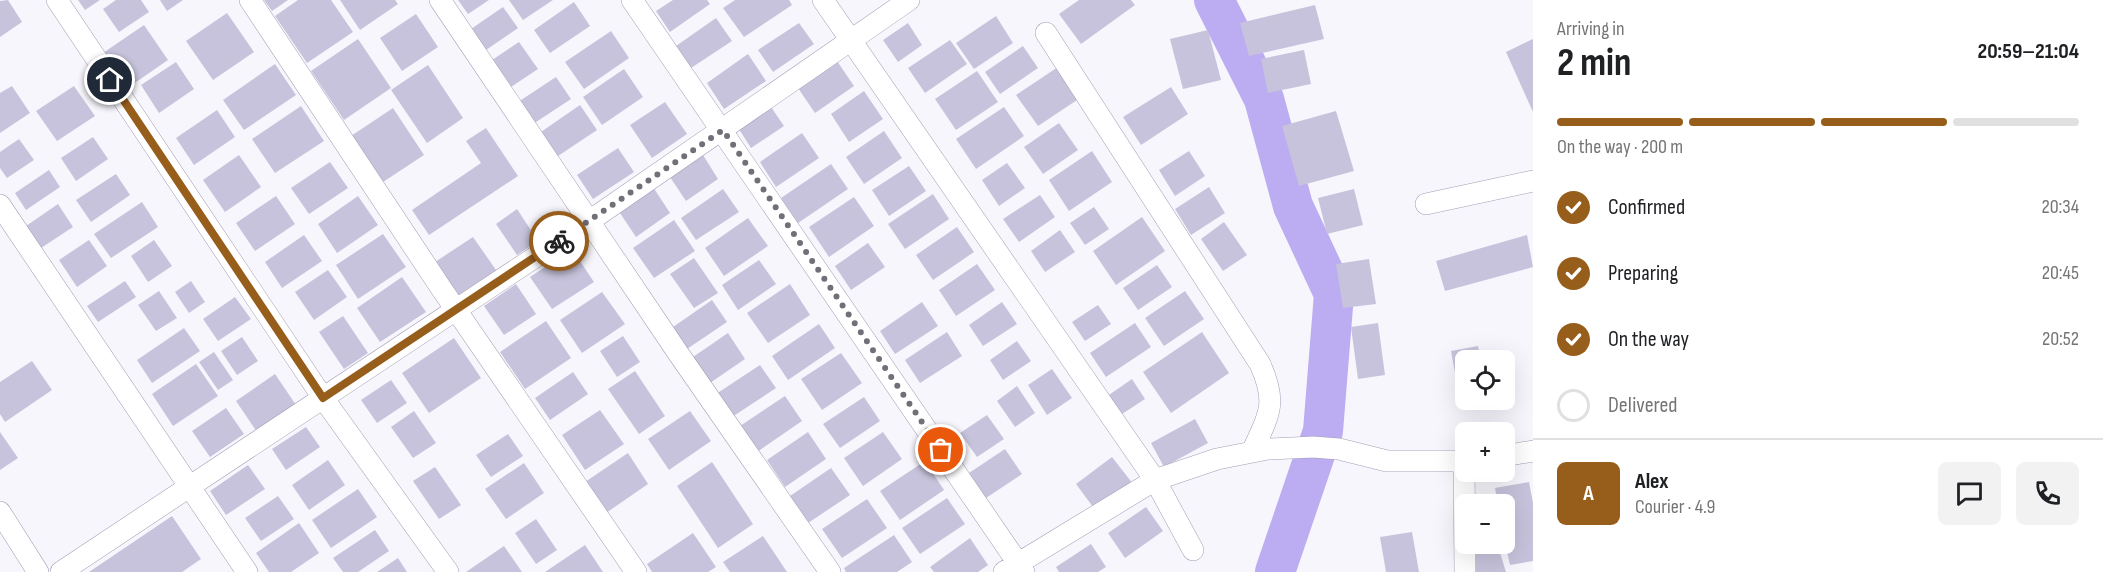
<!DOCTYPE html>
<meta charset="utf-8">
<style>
body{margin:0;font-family:"Sofia Sans Condensed",sans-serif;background:#f2f2f2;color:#202124;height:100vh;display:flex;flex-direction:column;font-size:22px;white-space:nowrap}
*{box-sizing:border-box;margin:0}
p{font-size:20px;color:#757577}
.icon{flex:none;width:33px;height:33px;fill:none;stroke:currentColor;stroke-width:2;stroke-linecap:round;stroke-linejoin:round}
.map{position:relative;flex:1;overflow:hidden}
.details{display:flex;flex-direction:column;background:#fff;width:570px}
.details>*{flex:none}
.tools{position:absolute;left:1455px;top:350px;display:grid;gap:12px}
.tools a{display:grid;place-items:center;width:60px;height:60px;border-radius:9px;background:#fff;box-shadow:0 6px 24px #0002;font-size:30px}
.pin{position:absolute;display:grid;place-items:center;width:51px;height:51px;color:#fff;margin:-26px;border:3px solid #fff;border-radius:50%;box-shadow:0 2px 6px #0007}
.courier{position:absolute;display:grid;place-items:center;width:60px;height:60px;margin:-30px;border:4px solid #975e1b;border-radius:50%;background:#fff;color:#222;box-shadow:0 2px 8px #0007}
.summary em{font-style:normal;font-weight:700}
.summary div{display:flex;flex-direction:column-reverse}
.summary{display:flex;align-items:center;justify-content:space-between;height:102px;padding:0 24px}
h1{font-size:39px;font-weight:700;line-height:45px}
.bar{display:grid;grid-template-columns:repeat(4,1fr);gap:9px 6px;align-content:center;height:72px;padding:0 24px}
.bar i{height:8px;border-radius:4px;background:#e0e0e0}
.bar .current{background:#975e1b}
.bar p{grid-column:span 4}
.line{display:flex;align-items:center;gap:15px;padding:0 24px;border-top:2px solid #e0e0e0}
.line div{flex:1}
.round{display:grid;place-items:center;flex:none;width:63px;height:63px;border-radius:9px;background:#f2f2f2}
ol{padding:0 24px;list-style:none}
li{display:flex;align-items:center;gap:18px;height:66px}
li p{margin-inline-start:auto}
li .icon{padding:6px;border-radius:50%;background:#975e1b;color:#fff;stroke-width:4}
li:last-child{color:#757577}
li i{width:33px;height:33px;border:3px solid #e0e0e0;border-radius:50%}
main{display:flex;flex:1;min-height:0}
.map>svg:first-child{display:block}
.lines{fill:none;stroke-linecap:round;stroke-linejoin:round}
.river{stroke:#bcacf2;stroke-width:40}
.building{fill:#c7c3dc}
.minor-casing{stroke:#a39eb6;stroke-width:22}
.minor{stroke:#fff;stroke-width:21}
.done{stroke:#716f77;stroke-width:6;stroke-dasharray:0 10.8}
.route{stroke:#975e1b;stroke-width:8}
</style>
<main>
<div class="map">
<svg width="1533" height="572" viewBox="0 0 1533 572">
<rect width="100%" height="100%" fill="#f7f6fc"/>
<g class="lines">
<!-- river -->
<path class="river" d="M 1214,0 L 1264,99 L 1293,206 L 1334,294 L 1323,431 L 1275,572"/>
</g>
<!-- building -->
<path class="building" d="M 8,0 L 22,22 L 0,37 L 0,1 Z
M 78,0 L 100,0 L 85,10 Z
M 116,0 L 141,0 L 149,12 L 119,32 L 103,9 Z
M 160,0 L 183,0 L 167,11 Z
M 264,0 L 288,0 L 272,11 Z
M 298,0 L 331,0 L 353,32 L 307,63 L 275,16 Z
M 340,0 L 395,0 L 398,4 L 360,30 Z
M 458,0 L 489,0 L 468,14 Z
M 509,0 L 553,0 L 523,20 Z
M 673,0 L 707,0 L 710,4 L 670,32 L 656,11 Z
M 735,0 L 789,0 L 792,5 L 744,37 L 723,8 Z
M 1079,0 L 1131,0 L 1135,5 L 1081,44 L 1059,14 Z
M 574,2 L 590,26 L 550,53 L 534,30 Z
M 1315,5 L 1324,39 L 1249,56 L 1240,23 Z
M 503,7 L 518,28 L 486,50 L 471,29 Z
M 227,13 L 254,52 L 213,80 L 186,41 Z
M 416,14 L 438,47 L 402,71 L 380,38 Z
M 996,16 L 1013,43 L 974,69 L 956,43 Z
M 716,18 L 732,41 L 691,68 L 676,46 Z
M 799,23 L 814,44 L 773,72 L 758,50 Z
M 908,23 L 922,45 L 898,62 L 883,40 Z
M 144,25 L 168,60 L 126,89 L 103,53 Z
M 1208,30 L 1221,80 L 1183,89 L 1170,39 Z
M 611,31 L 629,58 L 584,89 L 565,62 Z
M 358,39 L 391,88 L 344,120 L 311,71 Z
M 1533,39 L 1533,112 L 1506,52 Z
M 950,40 L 967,64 L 925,93 L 908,68 Z
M 519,42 L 538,69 L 505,91 L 486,64 Z
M 1023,46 L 1038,68 L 1000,94 L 985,72 Z
M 1304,50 L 1311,84 L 1268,93 L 1261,59 Z
M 748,54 L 766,81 L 724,109 L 707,83 Z
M 837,61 L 854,86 L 815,113 L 798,88 Z
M 176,62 L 194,89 L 159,113 L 141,85 Z
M 275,64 L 296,95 L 244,130 L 223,100 Z
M 428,65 L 463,118 L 427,143 L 391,90 Z
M 1058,67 L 1080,98 L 1038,126 L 1016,95 Z
M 624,69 L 643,97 L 602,125 L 583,97 Z
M 977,71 L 998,102 L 956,130 L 935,99 Z
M 556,77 L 571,99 L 530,126 L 515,104 Z
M 12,86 L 30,113 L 0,133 L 0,93 Z
M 74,86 L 95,116 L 57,141 L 36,111 Z
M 1171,87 L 1188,114 L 1141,145 L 1123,117 Z
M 864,91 L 883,119 L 849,142 L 831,114 Z
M 665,102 L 687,134 L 652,158 L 630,125 Z
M 769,104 L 784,126 L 751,148 L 737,126 Z
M 580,105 L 597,130 L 555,158 L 538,134 Z
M 301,106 L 324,141 L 275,173 L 252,139 Z
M 1004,107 L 1024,136 L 976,169 L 956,139 Z
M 393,108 L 424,155 L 380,184 L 348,138 Z
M 217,110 L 235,137 L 194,165 L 176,138 Z
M 1336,111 L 1354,171 L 1299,186 L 1282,126 Z
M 1059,123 L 1078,150 L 1043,174 L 1024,147 Z
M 486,128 L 518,176 L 429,235 L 412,210 L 481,163 L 466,141 Z
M 884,131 L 902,158 L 864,184 L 846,157 Z
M 802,133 L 819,158 L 776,187 L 760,162 Z
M 93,137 L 108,159 L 76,181 L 61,158 Z
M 19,139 L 34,160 L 7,178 L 0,168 L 0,152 Z
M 618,148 L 634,172 L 593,199 L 577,175 Z
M 1092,151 L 1112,182 L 1069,211 L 1049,180 Z
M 1189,151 L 1205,176 L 1175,196 L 1159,170 Z
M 239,155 L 261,187 L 225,212 L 203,180 Z
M 703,155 L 718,179 L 686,201 L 670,177 Z
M 330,162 L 348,188 L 309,214 L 291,188 Z
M 1007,163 L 1025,188 L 999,206 L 982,180 Z
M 831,164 L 848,189 L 798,223 L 781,198 Z
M 909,166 L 926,191 L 889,216 L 872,190 Z
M 49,170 L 60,187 L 26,210 L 15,193 Z
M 116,174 L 130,195 L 91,222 L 76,200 Z
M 653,187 L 670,213 L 636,237 L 618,210 Z
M 1209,187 L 1225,213 L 1191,235 L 1175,209 Z
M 723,189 L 739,212 L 696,240 L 681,218 Z
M 1354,189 L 1363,225 L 1327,234 L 1318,198 Z
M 933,194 L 949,219 L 905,249 L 888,224 Z
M 1040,195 L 1055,217 L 1019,242 L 1003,219 Z
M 276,196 L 295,224 L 255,251 L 236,223 Z
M 358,196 L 378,225 L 337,253 L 318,224 Z
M 854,197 L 874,226 L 829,257 L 809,227 Z
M 142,202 L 158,227 L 111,258 L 94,234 Z
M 58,204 L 73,227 L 41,248 L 26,226 Z
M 1094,207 L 1109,229 L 1085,245 L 1070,223 Z
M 517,209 L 538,241 L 517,255 L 496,224 Z
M 1142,217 L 1165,251 L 1116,285 L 1093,251 Z
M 748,218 L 768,246 L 724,276 L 705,248 Z
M 674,220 L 695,251 L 654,278 L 633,248 Z
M 1224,222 L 1247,255 L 1223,271 L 1201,239 Z
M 957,227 L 974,252 L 933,280 L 916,255 Z
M 1060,230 L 1075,252 L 1045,272 L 1031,251 Z
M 383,234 L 406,267 L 358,299 L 336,265 Z
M 304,235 L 322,261 L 282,288 L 265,262 Z
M 1527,235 L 1533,267 L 1445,291 L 1436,261 Z
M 473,237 L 496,270 L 458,295 L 435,262 Z
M 89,240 L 107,266 L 77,287 L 59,260 Z
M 154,240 L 172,266 L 148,282 L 131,256 Z
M 868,243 L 885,267 L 851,290 L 835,266 Z
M 572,249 L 594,282 L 552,309 L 530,277 Z
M 694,258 L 718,293 L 694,308 L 670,274 Z
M 1369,259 L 1376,304 L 1343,308 L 1336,264 Z
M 759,260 L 776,284 L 738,310 L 722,285 Z
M 977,264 L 995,290 L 956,316 L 939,290 Z
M 1157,265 L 1172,287 L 1138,310 L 1123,288 Z
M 328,270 L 347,297 L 314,320 L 295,292 Z
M 402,277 L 426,312 L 380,342 L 357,308 Z
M 125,281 L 136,297 L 98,322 L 87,306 Z
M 191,281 L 205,302 L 189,313 L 175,292 Z
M 516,284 L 536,314 L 504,335 L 484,306 Z
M 790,284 L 810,315 L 768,343 L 747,313 Z
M 159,291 L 177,318 L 156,331 L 138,305 Z
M 1185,291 L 1204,319 L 1164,346 L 1145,318 Z
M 602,292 L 625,324 L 582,353 L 560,320 Z
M 235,297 L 251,319 L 218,341 L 203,319 Z
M 712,300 L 727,322 L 687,349 L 673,327 Z
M 922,302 L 938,326 L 895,354 L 880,331 Z
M 1002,302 L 1017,324 L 983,346 L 969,325 Z
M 1098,305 L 1111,324 L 1085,341 L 1072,322 Z
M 343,316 L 368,353 L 344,369 L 319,332 Z
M 546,321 L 571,358 L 525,389 L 500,352 Z
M 1135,323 L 1151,347 L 1106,377 L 1090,353 Z
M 1378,323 L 1385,375 L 1358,379 L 1351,327 Z
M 819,324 L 835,348 L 788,380 L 772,356 Z
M 184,328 L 200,351 L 152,383 L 137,360 Z
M 947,332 L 962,356 L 920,383 L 905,360 Z
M 1202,332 L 1229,373 L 1171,413 L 1143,372 Z
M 728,333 L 745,359 L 707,385 L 690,359 Z
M 623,336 L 640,362 L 617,377 L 600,351 Z
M 242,337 L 258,361 L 237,375 L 221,351 Z
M 454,338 L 481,378 L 429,413 L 402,373 Z
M 1017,341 L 1031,361 L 1003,380 L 990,360 Z
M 1478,346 L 1481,360 L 1466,360 L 1466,388 L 1458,390 L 1451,351 Z
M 214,352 L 233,380 L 218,390 L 199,362 Z
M 841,353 L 862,383 L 822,410 L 801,379 Z
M 32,361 L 52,390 L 5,422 L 0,414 L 0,382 Z
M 196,364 L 218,396 L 173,426 L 152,394 Z
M 760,365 L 776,388 L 732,417 L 716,394 Z
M 1052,369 L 1072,398 L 1047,415 L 1028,385 Z
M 635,371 L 665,416 L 639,434 L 608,389 Z
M 573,372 L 588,394 L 550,420 L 535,398 Z
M 275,374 L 296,405 L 257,432 L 236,401 Z
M 1132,379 L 1145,399 L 1119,416 L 1106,397 Z
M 391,380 L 407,403 L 377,423 L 361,400 Z
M 1017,386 L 1035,413 L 1015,427 L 997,401 Z
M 785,396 L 802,421 L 757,452 L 740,426 Z
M 864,397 L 880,421 L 840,448 L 823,424 Z
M 226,408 L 244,434 L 210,457 L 192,431 Z
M 600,410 L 624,444 L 585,470 L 562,435 Z
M 414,411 L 436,443 L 413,458 L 391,427 Z
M 690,411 L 711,441 L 669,470 L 648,439 Z
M 987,415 L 1004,439 L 977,457 L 960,433 Z
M 1195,419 L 1208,443 L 1164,467 L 1151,443 Z
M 306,427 L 320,447 L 286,470 L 272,449 Z
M 0,432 L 18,458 L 0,470 Z
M 808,432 L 826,459 L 785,487 L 767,460 Z
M 883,432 L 902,459 L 863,486 L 844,458 Z
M 508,434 L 523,456 L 491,477 L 476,455 Z
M 1005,449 L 1022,474 L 986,498 L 969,473 Z
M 628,453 L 648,484 L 606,513 L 585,482 Z
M 1112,457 L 1133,484 L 1096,511 L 1076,484 Z
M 328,460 L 345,485 L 309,510 L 292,485 Z
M 925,461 L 944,490 L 900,520 L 880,491 Z
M 712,462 L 753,524 L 718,548 L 677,486 Z
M 524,463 L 544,493 L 506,519 L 485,489 Z
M 248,465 L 265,489 L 226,515 L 210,491 Z
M 435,467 L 461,505 L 439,519 L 413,481 Z
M 831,468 L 850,495 L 808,523 L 790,496 Z
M 1529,482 L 1533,503 L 1533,561 L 1510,565 L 1504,538 L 1504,504 L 1498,504 L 1495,488 Z
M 358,489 L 377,517 L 331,548 L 312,520 Z
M 278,496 L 294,519 L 261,541 L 245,518 Z
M 947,498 L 965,524 L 920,554 L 902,528 Z
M 867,499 L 887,528 L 842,558 L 822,529 Z
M 1146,507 L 1163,531 L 1125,558 L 1108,533 Z
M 172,516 L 201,559 L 182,572 L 89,572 Z
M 536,519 L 557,550 L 536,564 L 515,533 Z
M 299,523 L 319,553 L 291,572 L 269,572 L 256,553 Z
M 375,530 L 389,551 L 358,572 L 343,572 L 333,558 Z
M 1412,532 L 1419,572 L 1386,572 L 1380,537 Z
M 693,533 L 716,567 L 708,572 L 652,572 L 647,564 Z
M 894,535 L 912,562 L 897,572 L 846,572 L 844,568 Z
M 763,536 L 787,572 L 730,572 L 723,562 Z
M 970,538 L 988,565 L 978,572 L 934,572 L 930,567 Z
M 1486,543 L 1497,543 L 1506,572 L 1475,572 L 1468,548 Z
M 1091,544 L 1106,567 L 1098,572 L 1059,572 L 1056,567 Z
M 585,545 L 603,572 L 545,572 Z
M 504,546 L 522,572 L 466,572 Z
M 398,558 L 407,572 L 377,572 Z"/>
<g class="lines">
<!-- minor casing -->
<g class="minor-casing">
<path id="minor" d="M 57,0 L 323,398 L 448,572
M 250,0 L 441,288 L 636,572
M 440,0 L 678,353 L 830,572
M 632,0 L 1024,572
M 823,0 L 1155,480 L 1193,550
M 1046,33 L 1260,364 C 1278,404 1269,414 1252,452
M 1426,204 L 1533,181
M 0,205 L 247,572
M 1504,456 L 1533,451
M 1464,461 L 1465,572
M 0,512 L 38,572
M 61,572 L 588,222 L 909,0
M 1004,572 L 1155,480 L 1217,459 L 1268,449 L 1313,447 L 1339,449 L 1387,461 L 1466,461"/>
</g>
<!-- minor -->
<use href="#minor" class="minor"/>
</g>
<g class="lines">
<!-- done -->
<path class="done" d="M 559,241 L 723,130 L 941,450"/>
<!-- route -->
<path class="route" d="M 110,80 L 323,398 L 559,241"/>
</g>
</svg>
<div class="tools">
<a><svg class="icon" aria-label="locate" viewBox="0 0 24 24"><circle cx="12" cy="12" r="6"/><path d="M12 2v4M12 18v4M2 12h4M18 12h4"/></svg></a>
<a>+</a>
<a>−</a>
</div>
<div class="pin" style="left:941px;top:450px;background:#ea580c"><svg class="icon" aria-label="bag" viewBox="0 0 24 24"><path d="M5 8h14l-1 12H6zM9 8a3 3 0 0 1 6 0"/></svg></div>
<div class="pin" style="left:110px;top:80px;background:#1f2937"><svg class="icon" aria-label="home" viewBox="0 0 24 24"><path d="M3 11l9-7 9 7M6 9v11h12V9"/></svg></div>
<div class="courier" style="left:559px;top:241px"><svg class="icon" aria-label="bike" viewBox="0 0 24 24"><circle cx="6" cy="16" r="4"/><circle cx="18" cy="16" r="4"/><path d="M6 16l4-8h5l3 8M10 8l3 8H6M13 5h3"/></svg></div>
</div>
<section class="details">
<div class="summary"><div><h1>2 min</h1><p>Arriving in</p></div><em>20:59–21:04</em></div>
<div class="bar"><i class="current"></i><i class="current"></i><i class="current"></i><i></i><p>On the way · 200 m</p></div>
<ol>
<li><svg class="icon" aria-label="check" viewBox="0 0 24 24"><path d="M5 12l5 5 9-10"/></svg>Confirmed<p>20:34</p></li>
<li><svg class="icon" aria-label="check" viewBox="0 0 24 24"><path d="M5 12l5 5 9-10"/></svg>Preparing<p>20:45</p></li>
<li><svg class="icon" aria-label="check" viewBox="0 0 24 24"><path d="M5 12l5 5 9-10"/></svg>On the way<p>20:52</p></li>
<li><i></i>Delivered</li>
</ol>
<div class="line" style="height:108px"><b class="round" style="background:#975e1b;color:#fff">A</b><div><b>Alex</b><p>Courier · 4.9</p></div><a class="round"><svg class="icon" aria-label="chat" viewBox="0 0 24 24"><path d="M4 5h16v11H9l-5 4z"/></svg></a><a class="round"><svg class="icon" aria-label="phone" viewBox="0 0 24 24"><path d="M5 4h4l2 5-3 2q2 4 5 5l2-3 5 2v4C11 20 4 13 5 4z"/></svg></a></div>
</section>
</main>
